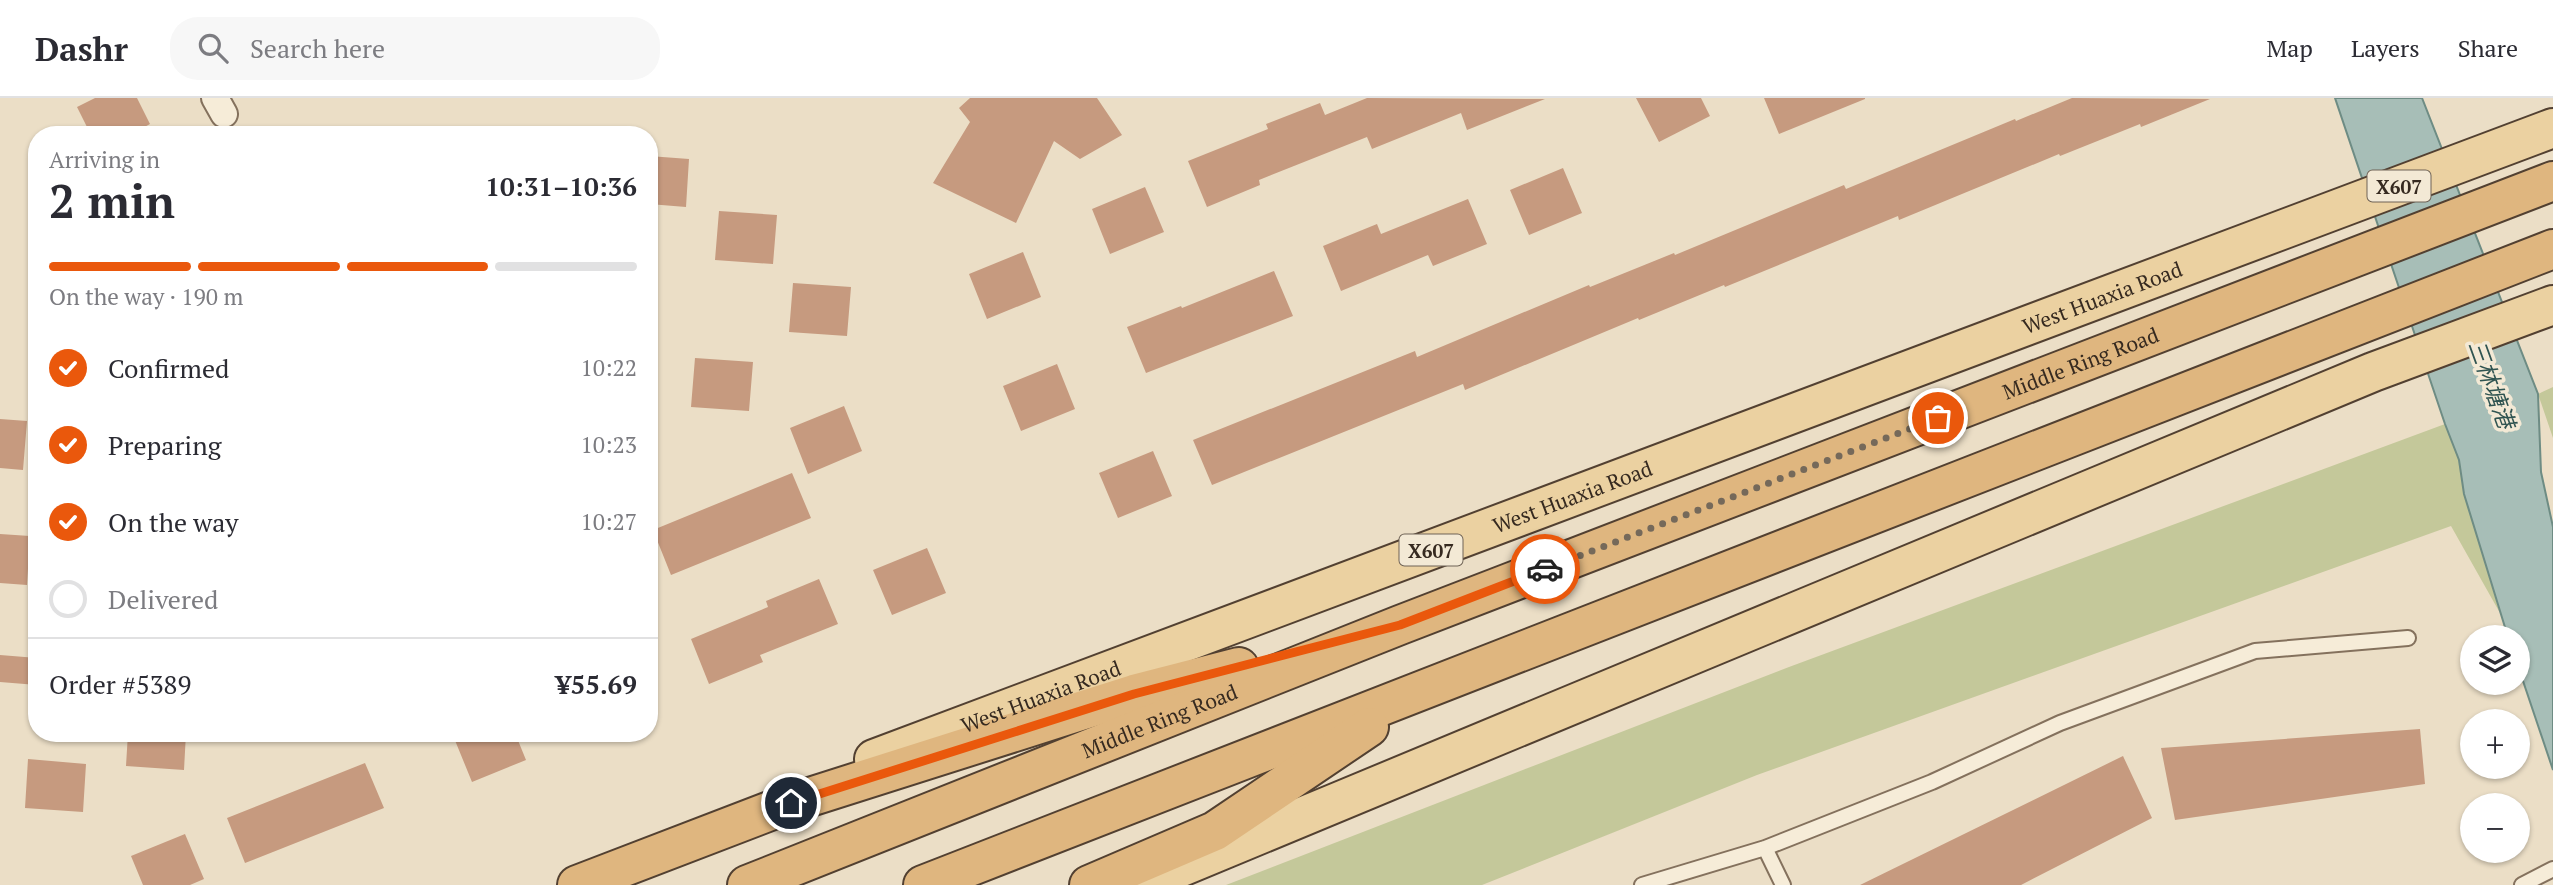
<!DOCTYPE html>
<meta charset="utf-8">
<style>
body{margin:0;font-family:"PT Serif","Noto Sans SC",serif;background:#f7f7f7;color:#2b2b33;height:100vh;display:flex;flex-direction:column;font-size:26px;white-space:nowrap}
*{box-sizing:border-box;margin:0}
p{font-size:23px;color:#7c7c81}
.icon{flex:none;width:38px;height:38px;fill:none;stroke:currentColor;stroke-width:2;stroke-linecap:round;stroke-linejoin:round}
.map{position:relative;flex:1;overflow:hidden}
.drawer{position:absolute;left:28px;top:28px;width:630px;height:616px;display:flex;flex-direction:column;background:#fff;border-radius:28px;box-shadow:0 2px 5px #0004}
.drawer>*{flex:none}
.controls{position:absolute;left:2460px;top:527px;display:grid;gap:14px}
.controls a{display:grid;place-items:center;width:70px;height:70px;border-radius:50%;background:#fff;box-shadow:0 2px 5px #0004;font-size:35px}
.pin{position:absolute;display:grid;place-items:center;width:60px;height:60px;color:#fff;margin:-30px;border:4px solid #fff;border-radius:50%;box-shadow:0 2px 7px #0007}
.courier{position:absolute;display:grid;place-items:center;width:70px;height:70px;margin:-35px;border:5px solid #ea580c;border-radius:50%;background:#fff;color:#222;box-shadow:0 2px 9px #0007}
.head em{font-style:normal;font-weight:600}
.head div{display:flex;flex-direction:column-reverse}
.head{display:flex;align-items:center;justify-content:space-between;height:119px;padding:0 21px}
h1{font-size:46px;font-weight:600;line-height:52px}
.bar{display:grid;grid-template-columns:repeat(4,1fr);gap:10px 7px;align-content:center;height:84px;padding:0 21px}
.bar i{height:9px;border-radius:5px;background:#e1e1e2}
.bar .current{background:#ea580c}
.bar p{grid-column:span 4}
.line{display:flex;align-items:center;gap:18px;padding:0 21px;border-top:2px solid #e1e1e2}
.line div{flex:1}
ol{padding:0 21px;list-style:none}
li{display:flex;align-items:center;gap:21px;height:77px}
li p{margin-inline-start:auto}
li .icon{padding:7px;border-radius:50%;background:#ea580c;color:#fff;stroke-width:4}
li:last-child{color:#7c7c81}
li i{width:38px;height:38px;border:4px solid #e1e1e2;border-radius:50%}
header{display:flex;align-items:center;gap:42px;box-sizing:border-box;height:98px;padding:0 35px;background:#fff;border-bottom:2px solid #e1e1e2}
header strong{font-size:33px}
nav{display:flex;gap:38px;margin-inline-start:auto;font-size:24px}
.search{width:490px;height:63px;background:#f7f7f7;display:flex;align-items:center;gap:18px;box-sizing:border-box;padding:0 24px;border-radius:28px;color:#7c7c81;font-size:26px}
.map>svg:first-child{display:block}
.green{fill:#c4c89a}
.water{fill:#a7beb7;stroke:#6e8c84;stroke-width:2}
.building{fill:#c69a7f}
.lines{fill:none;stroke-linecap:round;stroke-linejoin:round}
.service-casing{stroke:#84715d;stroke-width:18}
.minor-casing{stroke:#84715d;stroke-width:30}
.primary-casing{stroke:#524031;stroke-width:42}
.trunk-casing{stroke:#524031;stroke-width:42}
.service{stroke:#f6ecd8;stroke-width:14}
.minor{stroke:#f6ecd8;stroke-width:26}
.primary{stroke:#ebd1a1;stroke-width:38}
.trunk{stroke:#dfb67f;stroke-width:38}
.done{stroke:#75695a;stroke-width:7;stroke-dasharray:0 12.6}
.route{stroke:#ea580c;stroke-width:9}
.labels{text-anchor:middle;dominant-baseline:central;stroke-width:7;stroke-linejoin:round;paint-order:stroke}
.shield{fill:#f3e9d5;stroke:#6f6356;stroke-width:2}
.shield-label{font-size:19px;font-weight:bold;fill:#362a20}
.street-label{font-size:21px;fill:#362a20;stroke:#f3e9d5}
.water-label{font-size:23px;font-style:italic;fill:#305451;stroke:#f3e9d5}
</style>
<header>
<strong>Dashr</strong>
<div class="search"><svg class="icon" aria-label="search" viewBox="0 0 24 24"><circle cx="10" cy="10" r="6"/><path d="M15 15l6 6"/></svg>Search here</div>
<nav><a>Map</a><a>Layers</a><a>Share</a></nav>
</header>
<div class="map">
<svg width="2553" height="787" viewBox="0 0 2553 787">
<rect width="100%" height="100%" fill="#ebdec6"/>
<!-- green -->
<path class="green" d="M 2553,289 L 2553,340 L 2538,296 Z
M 2445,326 L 2459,362 L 2464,396 L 2500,515 L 2451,428 L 1757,677 L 1482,787 L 1226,787 L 1789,569 Z"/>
<!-- water -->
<path class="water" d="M 2335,0 L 2422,0 L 2538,296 L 2541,374 L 2553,429 L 2553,672 L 2518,568 L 2518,539 L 2508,539 L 2464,396 L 2459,362 L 2445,326 Z"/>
<!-- building -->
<path class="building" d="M 95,0 L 137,0 L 150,26 L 130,37 L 91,37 L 77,9 Z
M 970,0 L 1097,0 L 1122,37 L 1080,61 L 1054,43 L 1016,125 L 933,85 L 970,24 L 959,10 Z
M 1367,0 L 1545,1 L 1467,32 L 1461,15 L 1372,51 L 1367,39 L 1259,82 L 1260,87 L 1207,109 L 1188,63 L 1268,31 L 1266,26 L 1320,5 L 1325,17 Z
M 1636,0 L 1701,0 L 1710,18 L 1659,44 Z
M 1764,0 L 1865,0 L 1865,1 L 1779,36 Z
M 2072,0 L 2210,1 L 2141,29 L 2140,26 L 2060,58 L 2059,56 L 1899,122 L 1898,118 L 1725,189 L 1724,187 L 1639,222 L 1638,220 L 1465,292 L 1463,286 L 1212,387 L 1193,342 L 1415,253 L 1417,259 L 1589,187 L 1590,189 L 1674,155 L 1675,157 L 1844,87 L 1846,91 L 2015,21 L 2016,23 Z
M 649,58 L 689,61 L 686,109 L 649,106 Z
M 1563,70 L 1582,115 L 1529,137 L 1510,92 Z
M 1145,89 L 1164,134 L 1110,156 L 1092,111 Z
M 1468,101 L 1487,146 L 1433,168 L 1428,157 L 1341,193 L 1323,148 L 1377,126 L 1381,136 Z
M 719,113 L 777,117 L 773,166 L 715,162 Z
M 1023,154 L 1041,199 L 987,221 L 969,176 Z
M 1274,173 L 1293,218 L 1146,275 L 1127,229 L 1181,208 L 1182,210 Z
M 793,185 L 851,189 L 847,238 L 789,234 Z
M 695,260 L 753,264 L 749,313 L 691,309 Z
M 1057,266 L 1075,311 L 1021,333 L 1003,288 Z
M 844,308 L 862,353 L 808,376 L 790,330 Z
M 0,321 L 27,323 L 23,372 L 0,370 Z
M 1153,353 L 1172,398 L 1118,420 L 1099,375 Z
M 792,375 L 811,420 L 671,477 L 653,432 Z
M 0,436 L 30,438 L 27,487 L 0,485 Z
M 927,450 L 946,495 L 892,517 L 873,472 Z
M 819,481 L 838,526 L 760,557 L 763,564 L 709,586 L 691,541 L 768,509 L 766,503 Z
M 0,557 L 37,560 L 37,587 L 0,584 Z
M 2420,631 L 2425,686 L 2175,722 L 2161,650 Z
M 128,635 L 186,635 L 184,672 L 126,668 Z
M 452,635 L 515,635 L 526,662 L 472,684 Z
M 2123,658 L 2152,720 L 2021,787 L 1860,787 Z
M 28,661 L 86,666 L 83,714 L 25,710 Z
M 365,665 L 384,710 L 245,765 L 227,720 Z
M 185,736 L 204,781 L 190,787 L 143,787 L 131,758 Z"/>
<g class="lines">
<!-- service casing -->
<g class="service-casing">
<path id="service" d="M 1765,750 L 1783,787
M 1642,787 L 1765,750 L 1932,684 L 2060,625 L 2255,553 L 2408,540
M 2522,787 L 2553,771"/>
</g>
<!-- minor casing -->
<g class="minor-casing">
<path id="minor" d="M 215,0 L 224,16"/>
</g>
<!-- primary casing -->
<g class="primary-casing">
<g id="primary">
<path id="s1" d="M 874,661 L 2553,30"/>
<path d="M 1138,787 L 2373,274 L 2553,207"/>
</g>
</g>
<!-- trunk casing -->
<g class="trunk-casing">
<g id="trunk">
<path d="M 577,787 L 791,705 L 1134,596 L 1239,569"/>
<path id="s2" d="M 747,787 L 1400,527 L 2553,83"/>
<path d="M 923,787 L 2553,151"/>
<path d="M 1089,787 L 1215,733 L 1369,629"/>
</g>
</g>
<!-- service -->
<use href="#service" class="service"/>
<!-- minor -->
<use href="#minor" class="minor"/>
<!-- primary -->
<use href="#primary" class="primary"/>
<!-- trunk -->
<use href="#trunk" class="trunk"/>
</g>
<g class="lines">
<!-- done -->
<path class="done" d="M 1545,471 L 1938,320"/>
<!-- route -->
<path class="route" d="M 791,705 L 1134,596 L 1400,527 L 1545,471"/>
</g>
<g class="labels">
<!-- shield labels -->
<g class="shield">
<rect x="2367.5" y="72.5" width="63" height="31" rx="5"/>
<rect x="1399.5" y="436.5" width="63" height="31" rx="5"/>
</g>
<g class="shield-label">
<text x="2399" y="88">X607</text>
<text x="1431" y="452">X607</text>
</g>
<!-- street labels -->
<g class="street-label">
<text stroke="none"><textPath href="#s1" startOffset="1312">West Huaxia Road</textPath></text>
<text stroke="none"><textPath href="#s2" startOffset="1432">Middle Ring Road</textPath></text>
<text stroke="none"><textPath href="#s1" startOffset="746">West Huaxia Road</textPath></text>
<text stroke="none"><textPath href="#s1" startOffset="178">West Huaxia Road</textPath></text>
<text stroke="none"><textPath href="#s2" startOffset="444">Middle Ring Road</textPath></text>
</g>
<!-- water labels -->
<g class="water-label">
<text transform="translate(2492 286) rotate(70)">三林塘港</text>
</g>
</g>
</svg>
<div class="controls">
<a><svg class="icon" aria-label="layers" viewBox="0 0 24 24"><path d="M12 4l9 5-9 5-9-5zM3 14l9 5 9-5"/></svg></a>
<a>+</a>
<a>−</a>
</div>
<div class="pin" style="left:1938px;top:320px;background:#ea580c"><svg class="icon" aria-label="bag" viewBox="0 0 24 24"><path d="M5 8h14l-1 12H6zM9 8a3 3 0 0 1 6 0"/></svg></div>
<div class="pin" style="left:791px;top:705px;background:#1f2937"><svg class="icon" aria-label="home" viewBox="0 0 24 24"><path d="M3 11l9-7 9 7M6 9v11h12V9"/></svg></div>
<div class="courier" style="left:1545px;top:471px"><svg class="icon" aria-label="car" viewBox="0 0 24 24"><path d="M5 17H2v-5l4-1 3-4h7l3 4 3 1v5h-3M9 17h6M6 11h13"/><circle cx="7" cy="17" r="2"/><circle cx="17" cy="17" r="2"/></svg></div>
<section class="drawer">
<div class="head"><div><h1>2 min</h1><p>Arriving in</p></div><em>10:31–10:36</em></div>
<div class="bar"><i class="current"></i><i class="current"></i><i class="current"></i><i></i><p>On the way · 190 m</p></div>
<ol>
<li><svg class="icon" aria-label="check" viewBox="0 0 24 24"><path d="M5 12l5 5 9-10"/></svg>Confirmed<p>10:22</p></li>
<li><svg class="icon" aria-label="check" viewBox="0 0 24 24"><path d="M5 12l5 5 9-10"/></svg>Preparing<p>10:23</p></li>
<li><svg class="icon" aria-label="check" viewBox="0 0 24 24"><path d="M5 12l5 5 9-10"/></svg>On the way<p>10:27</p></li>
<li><i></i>Delivered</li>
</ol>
<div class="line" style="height:91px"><div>Order #5389</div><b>¥55.69</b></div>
</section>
</div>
